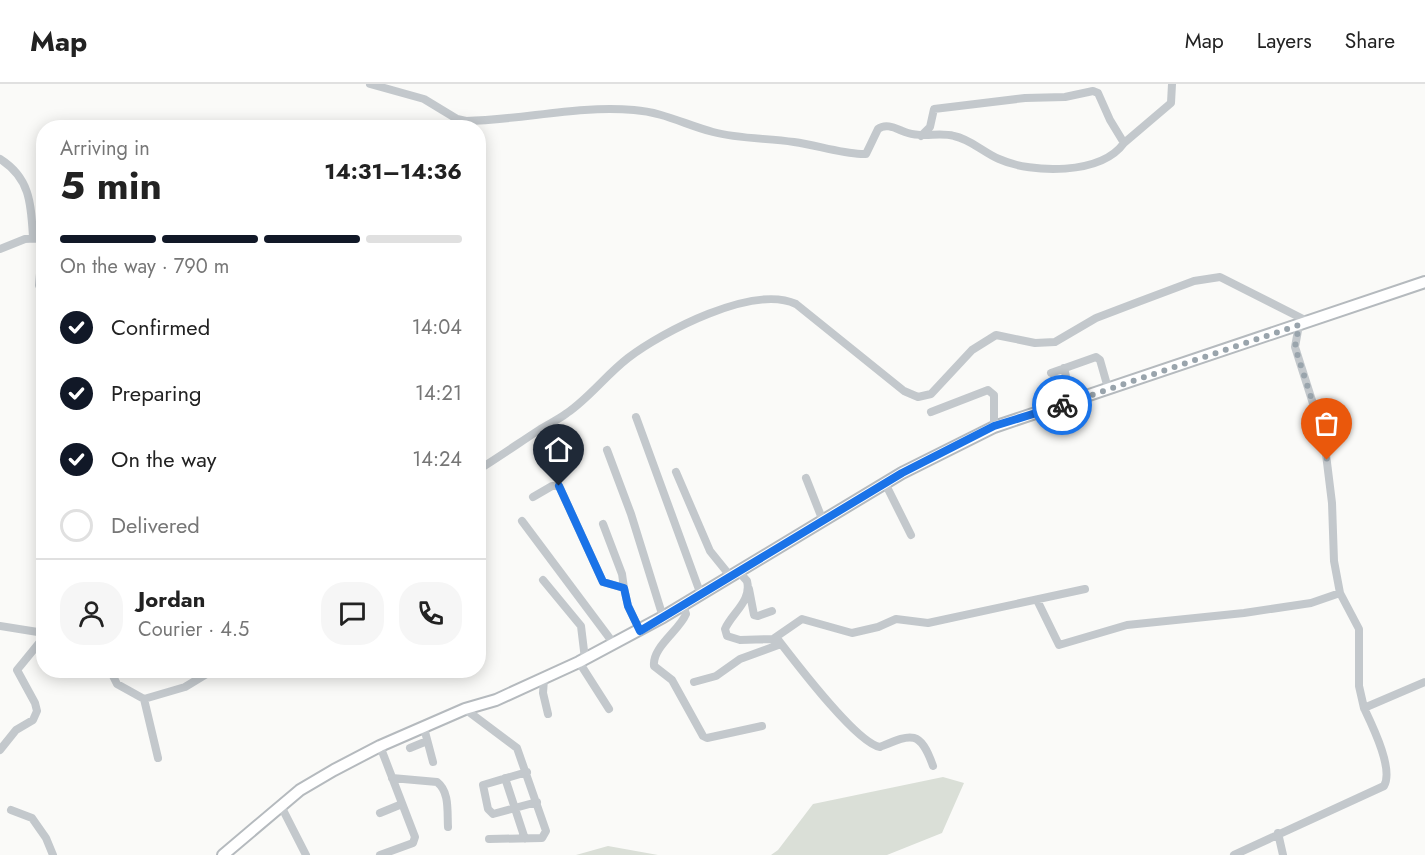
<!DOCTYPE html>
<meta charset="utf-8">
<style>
body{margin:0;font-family:Jost,sans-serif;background:#f6f6f6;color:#222;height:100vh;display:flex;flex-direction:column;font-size:22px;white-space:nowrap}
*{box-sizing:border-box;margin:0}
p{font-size:20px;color:#767676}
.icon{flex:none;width:33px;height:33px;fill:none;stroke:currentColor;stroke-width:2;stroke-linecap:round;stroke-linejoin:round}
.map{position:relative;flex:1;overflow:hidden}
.panel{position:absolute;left:36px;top:36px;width:450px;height:558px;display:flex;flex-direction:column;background:#fff;border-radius:24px;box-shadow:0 3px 15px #0003}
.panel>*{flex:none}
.pin{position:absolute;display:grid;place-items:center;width:51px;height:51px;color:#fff;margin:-62px -26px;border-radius:50% 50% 50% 0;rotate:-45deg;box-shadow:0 0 6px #0007}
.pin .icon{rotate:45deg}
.courier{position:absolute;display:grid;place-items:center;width:60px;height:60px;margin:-30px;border:4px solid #1a73e8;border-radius:50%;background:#fff;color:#222;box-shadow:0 2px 8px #0007}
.overview em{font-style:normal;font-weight:700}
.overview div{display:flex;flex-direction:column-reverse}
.overview{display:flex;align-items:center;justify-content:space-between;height:102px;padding:0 24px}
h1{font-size:39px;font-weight:700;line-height:45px}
.bar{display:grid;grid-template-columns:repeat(4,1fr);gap:9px 6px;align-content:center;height:72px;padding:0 24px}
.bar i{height:8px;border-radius:4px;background:#e0e0e0}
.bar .selected{background:#111827}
.bar p{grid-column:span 4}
.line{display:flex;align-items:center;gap:15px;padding:0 24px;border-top:2px solid #e0e0e0}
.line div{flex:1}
.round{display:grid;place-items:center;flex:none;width:63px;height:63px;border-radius:24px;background:#f6f6f6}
ol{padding:0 24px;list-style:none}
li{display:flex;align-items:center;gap:18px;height:66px}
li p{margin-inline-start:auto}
li .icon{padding:6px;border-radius:50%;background:#111827;color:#fff;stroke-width:4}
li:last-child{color:#767676}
li i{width:33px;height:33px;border:3px solid #e0e0e0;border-radius:50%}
header{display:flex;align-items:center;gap:36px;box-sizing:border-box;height:84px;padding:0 30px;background:#fff;border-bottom:2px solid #e0e0e0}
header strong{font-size:28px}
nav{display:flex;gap:33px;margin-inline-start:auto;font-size:21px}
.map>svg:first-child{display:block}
.green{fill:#dadfd7}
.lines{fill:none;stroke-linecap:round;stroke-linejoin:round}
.major-casing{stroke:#b5babe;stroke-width:14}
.minor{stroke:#c3c8cc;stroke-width:8}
.major{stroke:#fff;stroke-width:10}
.done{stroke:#99a4ac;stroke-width:6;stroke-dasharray:0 10.8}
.route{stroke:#1a73e8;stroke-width:8}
</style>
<header>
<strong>Map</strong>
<nav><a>Map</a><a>Layers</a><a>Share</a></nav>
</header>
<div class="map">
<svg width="1425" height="771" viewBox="0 0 1425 771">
<rect width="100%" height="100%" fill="#fafaf8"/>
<!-- green -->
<path class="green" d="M 943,693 L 964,699 L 942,749 L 887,771 L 771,771 L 778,766 L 813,720 Z
M 608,762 L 658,771 L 576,771 Z"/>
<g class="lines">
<!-- major casing -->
<g class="major-casing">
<path id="major" d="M 223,771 L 300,706 L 334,686 L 380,662 L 465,625 L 496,616 L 579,578 L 663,533 L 902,389 L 994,343 L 1425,198"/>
</g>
<!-- minor -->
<path class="minor" d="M 370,0 L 424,15 L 457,35 L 466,37 C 523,36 577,21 634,26 C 663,28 686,41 713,48 C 739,55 767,54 794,58 C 816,61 839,69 861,70 L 866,70 L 878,45 C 887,38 898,46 908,49 C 923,54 939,48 954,52 C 970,55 983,68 999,75 C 1032,90 1101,91 1124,59 L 1171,19 L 1172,0
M 921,52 L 930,43 L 934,25 L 1025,14 L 1065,13 L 1093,7 L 1098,9 L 1110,36 L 1124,59
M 0,75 C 30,94 31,119 33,153
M 0,165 L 25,155 L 43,154 L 39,201
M 1299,241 L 1295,263 L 1324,354 L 1332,419 L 1334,477 L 1340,509 L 1359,545 L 1359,602 L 1364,624
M 1064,284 L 1072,317
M 1051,289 L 1096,273 L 1100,276 L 1108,304
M 931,328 L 988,306 L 994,311 L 994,343
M 636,333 L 701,511
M 607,366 L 631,430 L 663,533
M 478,386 C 499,373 519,359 539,346 C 548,340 558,336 567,329 C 589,314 606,291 628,274 C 662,248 753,200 796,220 L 904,307 L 918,313 L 931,310 L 972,266 L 996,251 L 1035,259 L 1055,258 L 1096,234 L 1138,218 L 1194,197 L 1220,193 L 1309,238
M 676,388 L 710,467 L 731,493
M 806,394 L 823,437
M 885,399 L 911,451
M 533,413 L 552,402 L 559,402 L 603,498 L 624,504 L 628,522 L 640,547
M 522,437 L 614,560
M 603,440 L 622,490 L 624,504
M 739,488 L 747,497 C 752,517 732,529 725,545 L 727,552 L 740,556 L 773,555 L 802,535 L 852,549 L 878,543 L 896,535 L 928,539 L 1085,505
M 543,496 L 581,542 L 585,575
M 749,505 L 754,531 L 758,532 L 772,527
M 1037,516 L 1059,561 L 1127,541 L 1244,529 L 1311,519 L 1340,509
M 683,522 L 686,530 C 679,547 652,563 654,582 L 672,596 L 703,652 L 707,654 L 762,642
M 0,542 L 44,549
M 776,553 C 793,575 856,659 880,663 C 911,650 920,645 933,682
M 579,578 L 609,625
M 110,586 L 117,600 L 144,615 L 185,603 L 213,586
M 544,595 L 543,609 L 548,630
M 694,598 L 716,592 L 740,575 L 781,560
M 144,615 L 158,674
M 465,625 L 517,664 L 546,747 L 542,754 L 489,755
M 424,644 L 433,678
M 380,662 L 415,753 L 413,759 L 380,771
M 410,664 L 427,657
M 0,666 L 16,646 L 33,636 L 37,627 L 35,619 L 17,586 L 44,553
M 527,688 L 483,701 L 488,725 L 493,730 L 537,718
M 392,694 L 437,698 C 450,708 447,728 448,743
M 505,694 L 525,755
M 281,722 L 306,771
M 11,726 L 32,734 L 46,754 L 53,771
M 380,729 L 402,720
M 1278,749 L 1283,771
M 1234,771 L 1384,702 C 1394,685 1372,641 1364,624 L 1425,598"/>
<!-- major -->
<use href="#major" class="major"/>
</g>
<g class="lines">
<!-- done -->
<path class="done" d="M 1062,321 L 1299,241 L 1295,263 L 1324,354 L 1327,376"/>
<!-- route -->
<path class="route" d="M 559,402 L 603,498 L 624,504 L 628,522 L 640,547 L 902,389 L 994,342 L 1062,321"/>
</g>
</svg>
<div class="pin" style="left:1327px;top:376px;background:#ea580c"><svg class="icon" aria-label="bag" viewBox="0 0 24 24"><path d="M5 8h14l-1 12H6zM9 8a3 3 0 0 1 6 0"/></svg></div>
<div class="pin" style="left:559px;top:402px;background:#1f2937"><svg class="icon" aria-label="home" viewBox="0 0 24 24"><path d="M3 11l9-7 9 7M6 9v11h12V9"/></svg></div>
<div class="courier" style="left:1062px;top:321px"><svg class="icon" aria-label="bike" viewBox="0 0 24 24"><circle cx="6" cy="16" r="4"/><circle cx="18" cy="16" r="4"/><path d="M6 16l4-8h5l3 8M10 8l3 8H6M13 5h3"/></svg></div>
<section class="panel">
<div class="overview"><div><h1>5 min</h1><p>Arriving in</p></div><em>14:31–14:36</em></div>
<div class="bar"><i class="selected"></i><i class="selected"></i><i class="selected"></i><i></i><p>On the way · 790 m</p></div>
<ol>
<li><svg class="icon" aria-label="check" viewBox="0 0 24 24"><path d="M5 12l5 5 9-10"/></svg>Confirmed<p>14:04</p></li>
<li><svg class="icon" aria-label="check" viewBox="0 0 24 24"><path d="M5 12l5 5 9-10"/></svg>Preparing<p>14:21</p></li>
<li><svg class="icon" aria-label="check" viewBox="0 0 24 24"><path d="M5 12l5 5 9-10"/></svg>On the way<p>14:24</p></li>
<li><i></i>Delivered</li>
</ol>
<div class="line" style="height:108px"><a class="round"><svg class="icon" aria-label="person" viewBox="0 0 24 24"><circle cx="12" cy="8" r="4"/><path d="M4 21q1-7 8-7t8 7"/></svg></a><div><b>Jordan</b><p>Courier · 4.5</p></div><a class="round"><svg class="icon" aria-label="chat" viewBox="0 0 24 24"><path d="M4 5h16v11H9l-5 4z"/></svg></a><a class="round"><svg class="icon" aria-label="phone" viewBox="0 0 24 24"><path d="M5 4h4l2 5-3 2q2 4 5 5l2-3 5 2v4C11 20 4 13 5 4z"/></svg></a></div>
</section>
</div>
